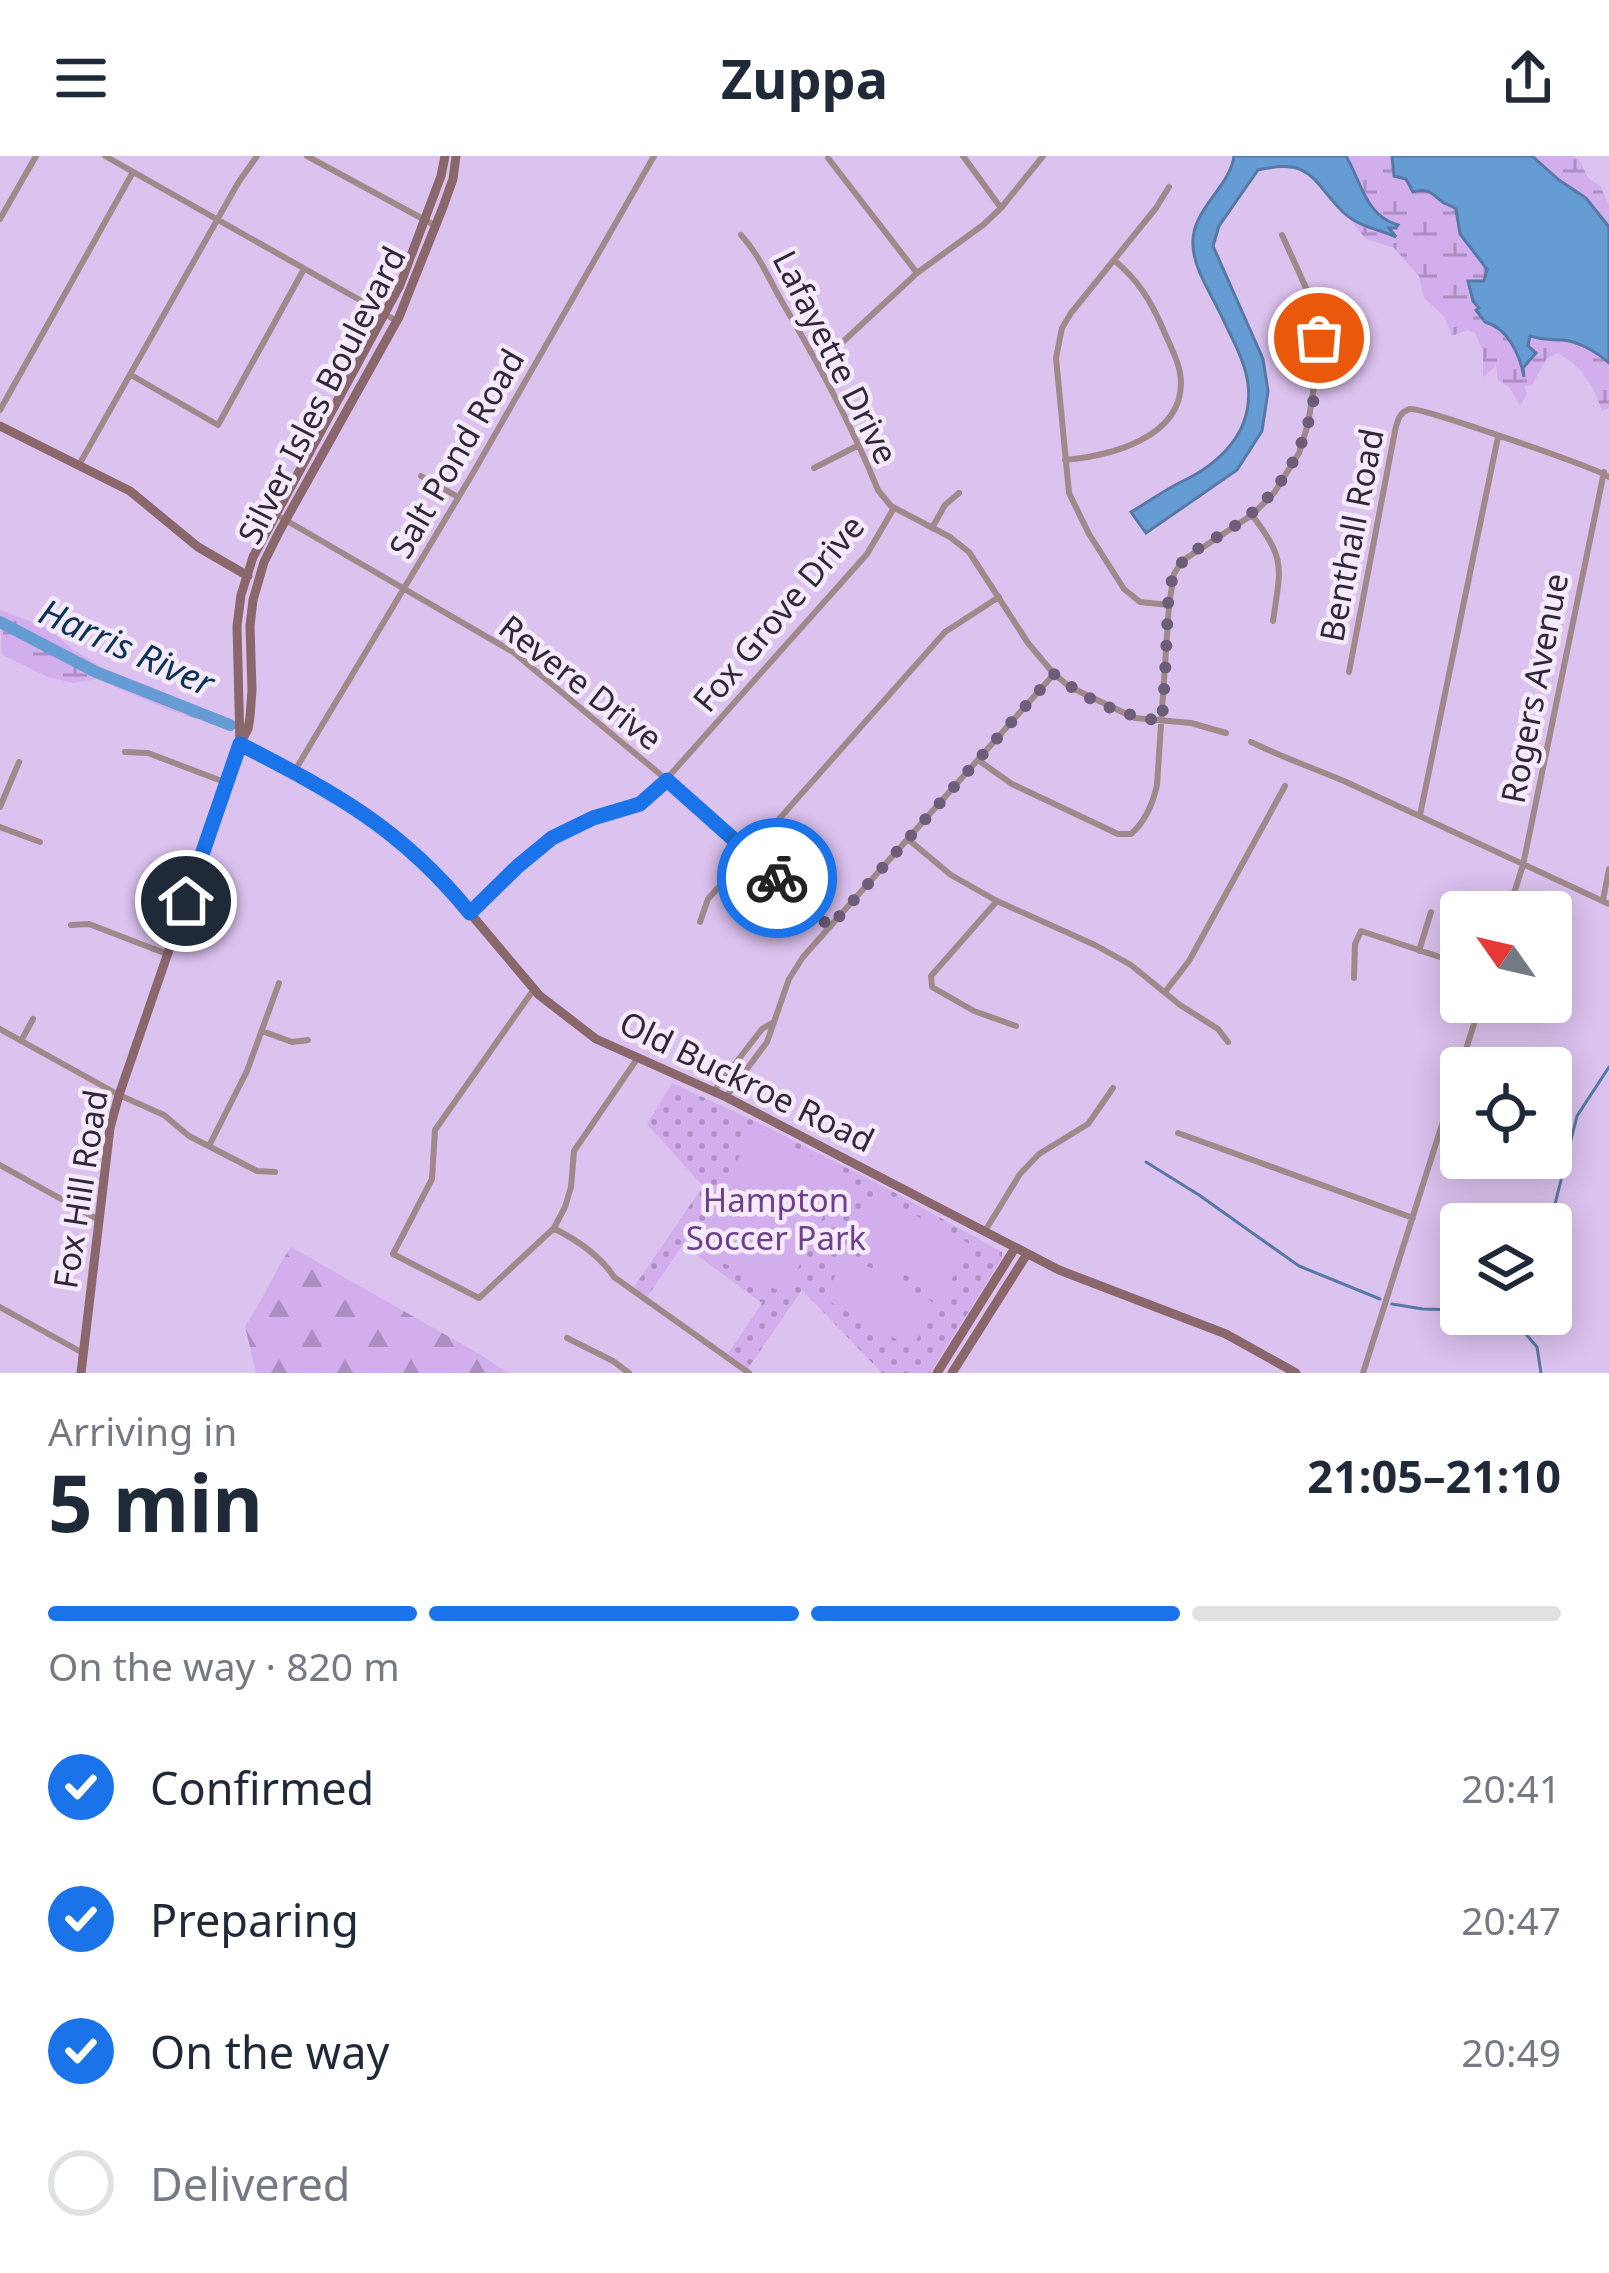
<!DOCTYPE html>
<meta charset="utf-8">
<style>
body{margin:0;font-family:"Noto Sans",sans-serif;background:#f6f6f7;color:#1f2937;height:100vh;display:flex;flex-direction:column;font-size:45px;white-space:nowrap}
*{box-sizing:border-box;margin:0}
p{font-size:39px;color:#747a83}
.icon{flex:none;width:66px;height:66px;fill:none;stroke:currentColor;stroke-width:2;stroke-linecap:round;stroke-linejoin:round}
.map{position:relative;height:1217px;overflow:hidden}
.sheet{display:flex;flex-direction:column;background:#fff;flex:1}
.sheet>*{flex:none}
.needle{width:78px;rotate:304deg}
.fabs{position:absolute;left:1440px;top:735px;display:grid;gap:24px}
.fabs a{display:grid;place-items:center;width:132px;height:132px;border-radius:12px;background:#fff;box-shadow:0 6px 30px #0003;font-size:60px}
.pin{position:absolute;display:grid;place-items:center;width:102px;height:102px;color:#fff;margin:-51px;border:6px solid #fff;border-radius:50%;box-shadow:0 3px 12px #0007}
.courier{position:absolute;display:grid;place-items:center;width:120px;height:120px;margin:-60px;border:9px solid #1a73e8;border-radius:50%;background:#fff;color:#222;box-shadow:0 3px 15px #0007}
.summary em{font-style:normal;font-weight:700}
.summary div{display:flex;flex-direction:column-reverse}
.summary{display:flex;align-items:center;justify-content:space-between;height:204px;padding:0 48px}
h1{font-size:78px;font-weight:700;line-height:90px}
.bar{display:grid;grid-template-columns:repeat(4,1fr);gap:18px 12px;align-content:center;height:144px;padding:0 48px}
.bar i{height:15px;border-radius:9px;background:#e0e1e3}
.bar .current{background:#1a73e8}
.bar p{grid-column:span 4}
ol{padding:0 48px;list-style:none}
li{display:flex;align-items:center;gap:36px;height:132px}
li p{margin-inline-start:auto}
li .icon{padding:12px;border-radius:50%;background:#1a73e8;color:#fff;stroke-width:4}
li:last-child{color:#747a83}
li i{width:66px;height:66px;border:6px solid #e0e1e3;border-radius:50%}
header{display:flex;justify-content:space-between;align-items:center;height:156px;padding:0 48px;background:#fff;font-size:54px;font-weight:700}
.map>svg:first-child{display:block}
.grass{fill:url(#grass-dots)}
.forest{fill:url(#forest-firs)}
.wetland{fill:url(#wetland-marsh)}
.pitch{fill:#d3aeed}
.water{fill:#669cd4;stroke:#5679a5;stroke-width:3}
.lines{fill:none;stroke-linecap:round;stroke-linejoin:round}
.stream{stroke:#5679a5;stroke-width:3}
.river{stroke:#669cd4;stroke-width:12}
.street{stroke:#a1898b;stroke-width:6}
.secondary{stroke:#8a676b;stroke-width:9}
.done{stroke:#6d5d78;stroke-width:12;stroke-dasharray:0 21.6}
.route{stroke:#1a73e8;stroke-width:15}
.labels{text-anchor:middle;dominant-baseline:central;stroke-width:9;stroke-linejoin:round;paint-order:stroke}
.street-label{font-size:33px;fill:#312738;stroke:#f4eafc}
.park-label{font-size:33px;fill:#6f3e8d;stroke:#f4eafc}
.water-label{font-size:36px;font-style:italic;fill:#0a3156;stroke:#f4eafc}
</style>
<header><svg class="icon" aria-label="menu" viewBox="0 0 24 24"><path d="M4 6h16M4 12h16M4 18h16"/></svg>Zuppa<svg class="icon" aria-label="share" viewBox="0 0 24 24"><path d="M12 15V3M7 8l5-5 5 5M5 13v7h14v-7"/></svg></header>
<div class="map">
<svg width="1609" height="1217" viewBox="0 0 1609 1217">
<defs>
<pattern id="grass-dots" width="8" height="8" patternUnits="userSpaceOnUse" patternTransform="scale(3)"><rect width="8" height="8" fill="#d3aeed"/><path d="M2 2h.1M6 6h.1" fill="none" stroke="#ac8ec1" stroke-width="1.8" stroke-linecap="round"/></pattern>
<pattern id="forest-firs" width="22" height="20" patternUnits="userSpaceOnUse" patternTransform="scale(3)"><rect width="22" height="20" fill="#d3aeed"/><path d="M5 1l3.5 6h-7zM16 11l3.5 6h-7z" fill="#ac8ec1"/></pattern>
<pattern id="wetland-marsh" width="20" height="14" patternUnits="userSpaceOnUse" patternTransform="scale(3)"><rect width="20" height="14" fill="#d3aeed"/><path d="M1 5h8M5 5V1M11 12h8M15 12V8" fill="none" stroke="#ac8ec1"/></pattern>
</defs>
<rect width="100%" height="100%" fill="#dcc2ef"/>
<!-- grass -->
<path class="grass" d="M 672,927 L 767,971 L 890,1034 L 1002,1096 L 1002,1102 L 930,1217 L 882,1217 L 802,1134 L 748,1212 L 728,1198 L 762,1147 L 683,1089 L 647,1141 L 634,1131 L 703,1030 L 647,968 Z"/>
<!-- forest -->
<path class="forest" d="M 291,1091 L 481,1199 L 508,1217 L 256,1217 L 245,1170 C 263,1145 273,1117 291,1091 Z"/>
<!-- wetland -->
<path class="wetland" d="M 1346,0 L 1392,0 L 1392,14 C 1414,28 1436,40 1456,53 L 1460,78 L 1487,113 L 1484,125 L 1469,125 L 1471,139 L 1480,153 L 1480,162 L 1507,178 C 1510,191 1522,199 1522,212 L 1527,211 L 1527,183 L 1530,180 C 1542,184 1550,182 1562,183 C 1579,186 1597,195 1609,207 L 1609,252 L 1602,255 C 1594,230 1582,210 1558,197 L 1547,202 L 1532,229 L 1524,230 L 1527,238 L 1520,250 L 1510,232 L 1498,224 L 1496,210 L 1483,221 L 1483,196 L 1475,177 L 1467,174 L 1452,180 L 1444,160 L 1424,142 L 1419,120 L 1394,92 L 1366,83 L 1345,58 L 1373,75 L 1386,77 L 1393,82 L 1388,71 L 1392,71 C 1379,59 1367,46 1359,30 C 1353,20 1352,10 1346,0 Z
M 1532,0 L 1573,0 L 1580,5 L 1588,22 L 1600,30 L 1609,48 L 1609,71 L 1586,42 L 1559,24 Z
M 0,454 L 48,472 L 71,492 L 103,512 L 166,537 L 193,552 L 227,564 L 227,572 L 169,554 L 97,523 L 74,527 L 48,521 L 2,499 Z"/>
<!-- pitch -->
<path class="pitch" d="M 754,971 L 845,1017 L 816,1075 L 725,1029 Z
M 722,1033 L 815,1080 L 785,1138 L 692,1091 Z
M 878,1040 L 970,1088 L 944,1139 L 851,1091 Z
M 847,1099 L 936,1148 L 912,1192 L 823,1142 Z"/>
<!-- water -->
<path class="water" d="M 1234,0 L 1346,0 C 1361,25 1365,60 1398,69 L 1396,72 L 1389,72 L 1396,81 C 1380,74 1358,70 1344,57 C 1312,26 1313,1 1258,14 L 1219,70 L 1213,90 L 1263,203 L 1268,235 L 1262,275 L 1237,314 L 1146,377 L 1131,356 C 1147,347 1163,335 1179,327 C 1218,309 1254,277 1248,228 C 1245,204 1231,181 1221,159 C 1211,138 1194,113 1193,90 C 1190,54 1230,32 1234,0 Z
M 1392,0 L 1532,0 L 1559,24 L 1586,42 L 1609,71 L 1609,207 C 1597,196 1578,185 1562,184 C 1548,183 1546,185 1530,180 L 1528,190 L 1536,197 L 1523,212 L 1524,221 C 1520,199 1508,172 1485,166 L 1476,154 L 1479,152 L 1473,145 L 1468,125 L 1484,125 L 1487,113 L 1460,78 L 1456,53 C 1453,50 1448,49 1444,47 C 1433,39 1429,31 1413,36 L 1406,23 L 1394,20 Z"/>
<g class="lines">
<!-- stream -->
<path class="stream" d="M 1146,1006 L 1199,1039 L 1299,1110 L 1380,1143
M 1550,1068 L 1577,960 L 1609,911
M 1392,1148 L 1423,1153 L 1461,1154
M 1525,1158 L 1524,1176 L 1537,1191 L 1541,1217"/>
<!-- river -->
<path class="river" d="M 0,466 L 96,516 L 230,569"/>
<!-- street -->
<path class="street" d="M 105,0 L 397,165
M 307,0 L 436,70
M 963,0 L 1001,52
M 828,2 L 917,117
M 0,63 L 36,0
M 741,79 C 761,101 770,126 785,151 C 820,210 852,270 878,334 L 891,350 L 950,381 L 969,396 L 1028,487 L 1054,518 L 1070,531 L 1135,562 L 1191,567 L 1226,577
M 819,208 L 917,117 L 983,69 L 1001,52 L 1043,0
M 131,219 L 218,269 L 304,113
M 0,254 L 133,16
M 1065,304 C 1108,300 1181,283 1181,227 C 1181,208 1170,190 1163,173 C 1151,145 1138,124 1114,104
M 79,309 L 238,27 L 257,0
M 814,312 L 859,289
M 421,320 L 458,341
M 1252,359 C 1286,404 1281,410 1273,465
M 282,362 L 513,496 L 667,624 L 830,771
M 932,372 L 945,349 L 959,337
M 1169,449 L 1140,446 L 1124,433 L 1089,378 L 1069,337 L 1056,202 L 1062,172 L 1071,157 L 1156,52 L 1169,31
M 1349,516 L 1395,275 C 1397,266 1399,256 1410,253 C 1421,251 1596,312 1609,321
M 1251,586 C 1282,601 1313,612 1344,625 L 1609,748
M 125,596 L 148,597 L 227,627
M 978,604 L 1012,628 L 1118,678 L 1131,678 C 1146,665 1153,647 1157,629 L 1169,449 L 1174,418 L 1182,405 L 1252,359 L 1274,337 L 1299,297 L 1308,268 L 1319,198 L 1317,164 L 1312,145 L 1282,79
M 294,616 L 473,317 L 654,0
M 0,651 L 19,606
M 1420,659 L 1498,281
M 0,671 L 40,686
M 909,684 L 951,719 L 997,745 L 1095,789 L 1131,809 L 1180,849 L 1218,873 L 1228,886
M 1603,744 L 1609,713
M 997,745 L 931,820 L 932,831 L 974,855 L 1016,870
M 470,756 C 500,727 529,694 566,674 C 594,659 630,659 654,637 L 867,398 L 894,352
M 1508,756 L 1523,709 L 1604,316
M 700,766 L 708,743 L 945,476 L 999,441
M 71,769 L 89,768 L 167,798
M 1419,795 L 1431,756
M 1354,822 L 1355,788 L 1361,775 L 1461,808
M 534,833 L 435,974 L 432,1023 L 393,1098 L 479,1142 L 554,1072 L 565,1051 L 571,1031 L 574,995 L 637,903
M 1165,836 L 1189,805 L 1285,630
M 0,873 L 119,939 L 164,959 L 189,980 L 257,1015 L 275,1016
M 262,875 L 292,886 L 308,884
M 21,885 L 33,863
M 714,935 L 762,873 L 772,867
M 726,941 L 767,886 L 789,823 L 803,801 L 1054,518
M 1178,977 L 1413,1062
M 209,990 L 247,915 L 279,827
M 0,1009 L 99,1064
M 555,1073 C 577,1084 601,1101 614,1121 L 749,1217
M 985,1075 L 1020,1018 L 1039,998 L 1088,968 L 1113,932
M 0,1151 L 83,1197
M 567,1182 L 613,1205 L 629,1217
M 1363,1217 L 1481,846"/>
<!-- secondary -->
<path class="secondary" d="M 0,270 L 130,335 L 198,391 L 248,420
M 240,588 L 349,646 L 412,694 L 443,725 L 539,839 L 596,883 L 726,941 L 1059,1114 L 1226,1178 L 1296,1217
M 240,588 L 237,470 L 241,439 L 253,401 L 400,129 L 441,20 L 445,0
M 81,1217 L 110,972 L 119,939 L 240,588 L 248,573 L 250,561 L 252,534 L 250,470 L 253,444 L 264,406 L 279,376 L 399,161 L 443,51 L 453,23 L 456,0
M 937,1217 L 1015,1092
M 952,1217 L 1027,1098"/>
</g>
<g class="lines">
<!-- done -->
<path class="done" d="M 777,722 L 830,771 L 1054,518 C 1086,544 1121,560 1162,565 C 1164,535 1166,504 1167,473 C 1168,456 1167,435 1174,419 C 1184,396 1211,386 1230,373 C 1299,329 1318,261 1319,182"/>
<!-- route -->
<path class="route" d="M 186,745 L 240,588 C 335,637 401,672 470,757 L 518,710 L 552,682 L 593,662 L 640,648 L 667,624 L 777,722"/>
</g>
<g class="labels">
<!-- street labels -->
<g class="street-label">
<text transform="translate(836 201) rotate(63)">Lafayette Drive</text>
<text transform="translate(321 239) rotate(-63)">Silver Isles Boulevard</text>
<text transform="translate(456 297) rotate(-60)">Salt Pond Road</text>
<text transform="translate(1351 379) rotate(-79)">Benthall Road</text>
<text transform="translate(778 457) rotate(-50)">Fox Grove Drive</text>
<text transform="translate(581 526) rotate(38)">Revere Drive</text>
<text transform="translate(1534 532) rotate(-79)">Rogers Avenue</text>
<text transform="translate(747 925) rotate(26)">Old Buckroe Road</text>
<text transform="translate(80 1033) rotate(-81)">Fox Hill Road</text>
</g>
<!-- park labels -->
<g class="park-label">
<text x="776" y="1043">Hampton<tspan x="776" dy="38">Soccer Park</tspan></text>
</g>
<!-- water labels -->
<g class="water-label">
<text transform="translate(127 491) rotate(24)">Harris River</text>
</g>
</g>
</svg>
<div class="fabs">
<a><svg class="needle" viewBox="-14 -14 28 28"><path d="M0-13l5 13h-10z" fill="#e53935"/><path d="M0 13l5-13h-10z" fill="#747a83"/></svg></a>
<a><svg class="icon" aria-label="locate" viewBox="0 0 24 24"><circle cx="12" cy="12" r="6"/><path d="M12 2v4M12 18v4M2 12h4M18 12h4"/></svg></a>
<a><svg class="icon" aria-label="layers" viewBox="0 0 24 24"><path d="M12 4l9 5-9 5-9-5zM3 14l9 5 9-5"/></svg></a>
</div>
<div class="pin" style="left:1319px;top:182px;background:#ea580c"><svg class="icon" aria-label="bag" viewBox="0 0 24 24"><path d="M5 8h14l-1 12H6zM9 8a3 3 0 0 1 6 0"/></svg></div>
<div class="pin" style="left:186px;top:745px;background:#1f2937"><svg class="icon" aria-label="home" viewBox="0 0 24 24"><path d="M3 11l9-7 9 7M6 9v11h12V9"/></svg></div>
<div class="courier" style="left:777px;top:722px"><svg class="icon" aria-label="bike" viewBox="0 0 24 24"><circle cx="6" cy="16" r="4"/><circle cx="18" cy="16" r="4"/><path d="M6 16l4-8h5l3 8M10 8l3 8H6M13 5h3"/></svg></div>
</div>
<section class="sheet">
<div class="summary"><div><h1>5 min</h1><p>Arriving in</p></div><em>21:05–21:10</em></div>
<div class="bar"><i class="current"></i><i class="current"></i><i class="current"></i><i></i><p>On the way · 820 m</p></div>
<ol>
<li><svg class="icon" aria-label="check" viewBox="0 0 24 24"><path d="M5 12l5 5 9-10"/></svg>Confirmed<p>20:41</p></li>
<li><svg class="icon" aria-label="check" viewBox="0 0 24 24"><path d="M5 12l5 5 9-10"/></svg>Preparing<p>20:47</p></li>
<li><svg class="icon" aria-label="check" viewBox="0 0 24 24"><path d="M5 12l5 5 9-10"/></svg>On the way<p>20:49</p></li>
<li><i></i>Delivered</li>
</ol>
</section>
